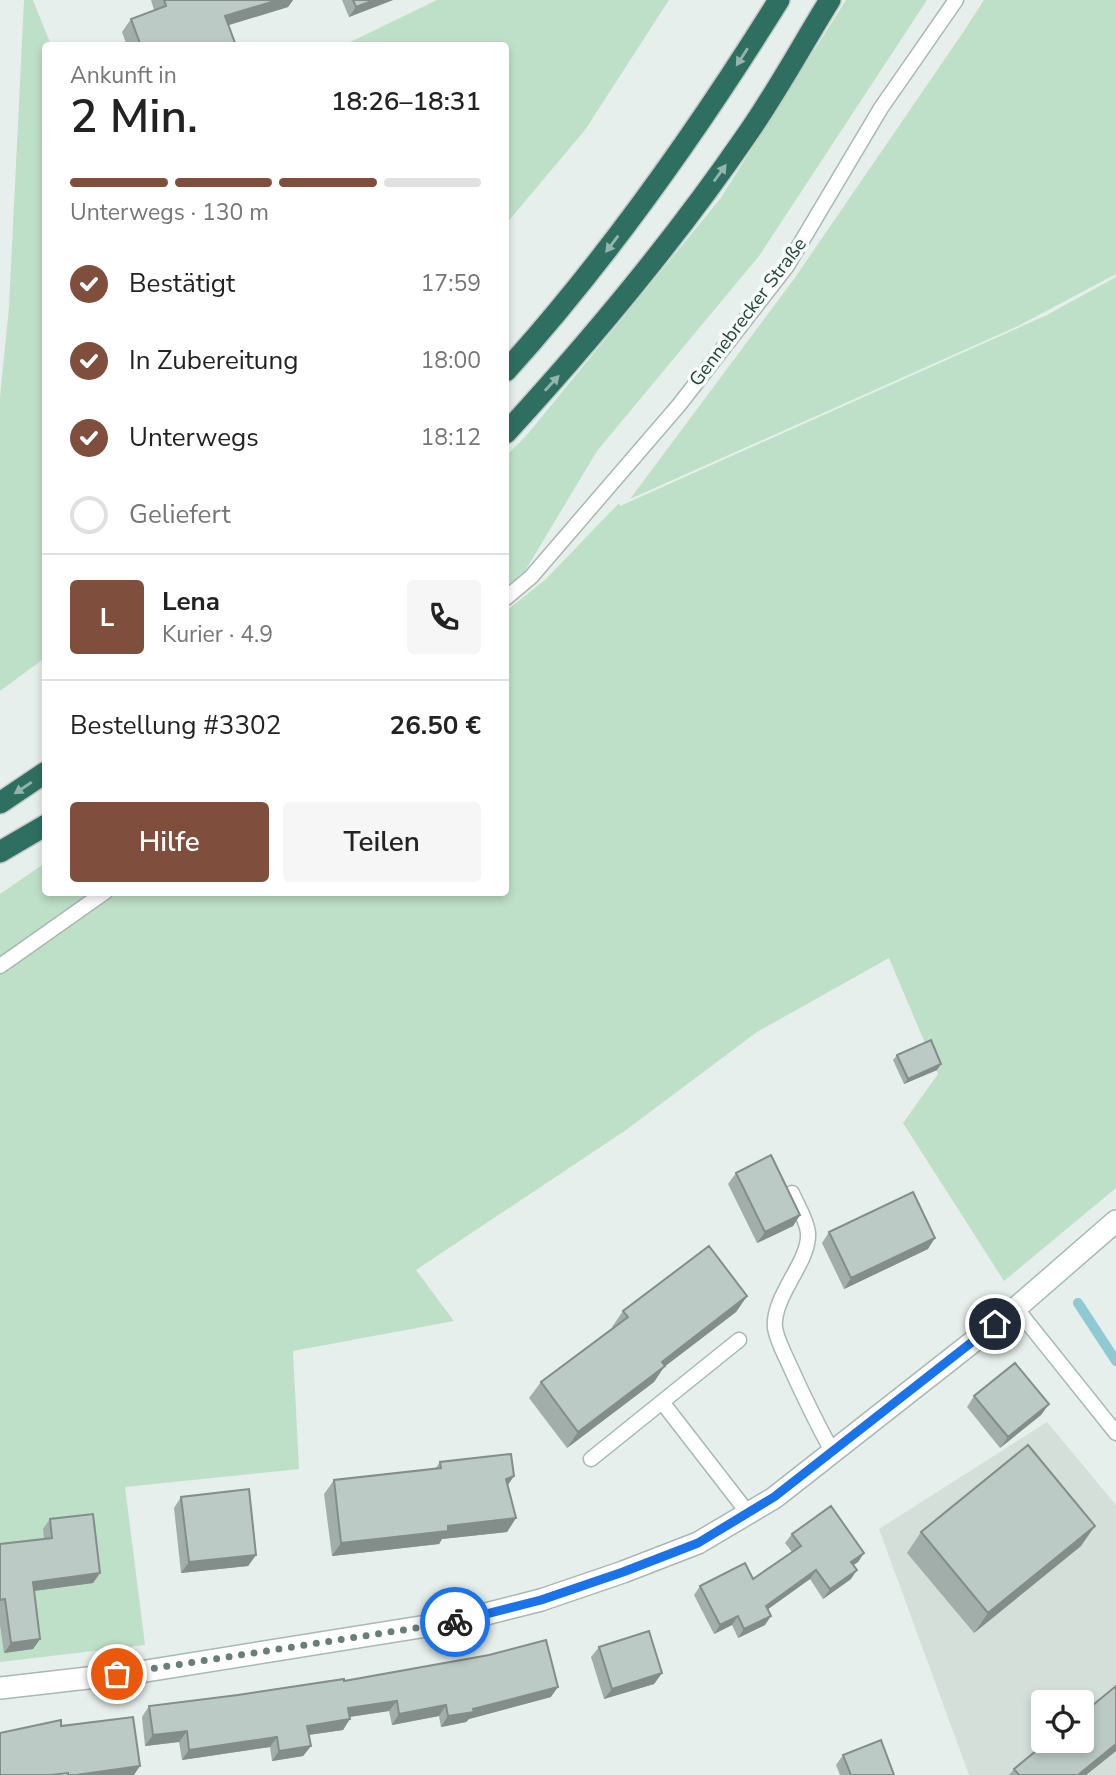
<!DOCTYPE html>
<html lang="de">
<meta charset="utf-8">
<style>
body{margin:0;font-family:"Nunito Sans",sans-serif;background:#f6f6f6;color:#222;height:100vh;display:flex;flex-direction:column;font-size:26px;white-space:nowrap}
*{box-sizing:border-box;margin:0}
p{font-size:23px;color:#767676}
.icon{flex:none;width:38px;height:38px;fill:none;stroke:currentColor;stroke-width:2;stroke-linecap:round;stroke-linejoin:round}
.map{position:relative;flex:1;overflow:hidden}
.panel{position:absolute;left:42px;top:42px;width:467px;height:854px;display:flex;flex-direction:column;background:#fff;border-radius:7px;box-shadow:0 4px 10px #0003}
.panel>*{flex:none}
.buttons{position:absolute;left:1031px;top:1690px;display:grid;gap:14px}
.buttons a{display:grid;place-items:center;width:63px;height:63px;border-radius:7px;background:#fff;box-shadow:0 4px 10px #0003;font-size:35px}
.pin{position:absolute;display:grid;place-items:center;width:60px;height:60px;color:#fff;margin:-30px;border:4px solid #fff;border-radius:50%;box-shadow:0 2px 7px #0007}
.courier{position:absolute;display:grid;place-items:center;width:70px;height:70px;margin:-35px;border:5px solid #1a73e8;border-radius:50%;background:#fff;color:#222;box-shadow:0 2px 9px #0007}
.headline em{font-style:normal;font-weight:600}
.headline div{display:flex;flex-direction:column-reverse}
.headline{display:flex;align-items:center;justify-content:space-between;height:119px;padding:0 28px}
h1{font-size:46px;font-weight:600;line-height:52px}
.bar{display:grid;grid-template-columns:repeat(4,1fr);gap:10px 7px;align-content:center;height:84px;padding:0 28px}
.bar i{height:9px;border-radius:5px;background:#e0e0e0}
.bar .current{background:#804e3d}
.bar p{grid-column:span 4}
.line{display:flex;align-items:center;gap:18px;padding:0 28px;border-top:2px solid #e0e0e0}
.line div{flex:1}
.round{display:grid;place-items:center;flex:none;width:74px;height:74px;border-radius:7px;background:#f6f6f6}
ol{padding:0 28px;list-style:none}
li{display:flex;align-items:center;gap:21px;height:77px}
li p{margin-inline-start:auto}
li .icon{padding:7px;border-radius:50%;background:#804e3d;color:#fff;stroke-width:4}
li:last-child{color:#767676}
li i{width:38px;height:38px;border:4px solid #e0e0e0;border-radius:50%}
.cta{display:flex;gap:14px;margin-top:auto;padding:14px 28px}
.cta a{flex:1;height:80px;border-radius:7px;background:#804e3d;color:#fff;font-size:28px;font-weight:600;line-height:80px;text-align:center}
.cta a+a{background:#f6f6f6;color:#222}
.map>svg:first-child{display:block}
.built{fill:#d4dfda;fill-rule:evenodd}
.green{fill:#bfe0c8}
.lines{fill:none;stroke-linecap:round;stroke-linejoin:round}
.stream{stroke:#8ec9d4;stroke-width:10}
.lane-casing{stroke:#a8b8b2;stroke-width:17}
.street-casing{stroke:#a8b8b2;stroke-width:24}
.highway-casing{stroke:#c2cac8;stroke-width:24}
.lane{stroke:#fff;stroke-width:14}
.street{stroke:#fff;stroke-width:21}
.highway{stroke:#2f6f62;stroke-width:21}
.wall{fill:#a1aea9}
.shaded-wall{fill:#838d89}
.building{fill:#bbcac4;stroke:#838d89;stroke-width:2}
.oneway{fill:#93b5ae}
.done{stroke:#687f78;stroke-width:7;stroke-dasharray:0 12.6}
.route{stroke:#1a73e8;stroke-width:9}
.labels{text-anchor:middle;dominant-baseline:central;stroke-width:7;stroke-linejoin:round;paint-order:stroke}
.street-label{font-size:19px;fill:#24423a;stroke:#f7fbf9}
</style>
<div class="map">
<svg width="1116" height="1775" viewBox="0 0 1116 1775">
<rect width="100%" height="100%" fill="#e6efeb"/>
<!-- built -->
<path class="built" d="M 1047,1422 L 1116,1505 L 1116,1775 L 969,1775 L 879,1529 ZM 1043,1703 L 1082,1703 L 1082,1741 L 1043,1741 Z"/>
<!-- green -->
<path class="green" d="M 24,0 L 33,0 L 51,45 L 46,46 L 46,657 L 0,691 L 0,397 L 9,307 Z
M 437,0 L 669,0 L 585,130 L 506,224 L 506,46 L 344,45 Z
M 846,0 L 927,0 L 759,256 L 597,451 L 525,571 L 506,587 L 506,456 L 526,436 L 720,199 Z
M 984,0 L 1116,0 L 1116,274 L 1018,326 L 630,499 L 794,279 L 964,31 Z
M 1116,277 L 1116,1188 L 1004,1281 L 903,1123 L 938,1074 L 889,958 L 757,1032 L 626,1130 L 416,1270 L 454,1321 L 293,1351 L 299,1469 L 125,1487 L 145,1645 L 0,1662 L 0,971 L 116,893 L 506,892 L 506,611 L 546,579 L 619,503 L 620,506 L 1047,315 Z
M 45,863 L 46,892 L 93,893 L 0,957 L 0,894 Z"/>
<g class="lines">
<!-- stream -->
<path class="stream" d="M 1078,1303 L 1116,1361"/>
<!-- lane casing -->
<g class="lane-casing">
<path id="lane" d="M 506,598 L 531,577 L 679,405 L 787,266 L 881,108 L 956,0
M 0,966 L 105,892
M 792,1193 C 797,1205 807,1220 808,1233 C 810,1262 772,1296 775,1328 C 777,1340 784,1353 789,1364 C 802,1393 816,1422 832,1451
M 1016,1308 L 1116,1433
M 662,1402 L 748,1513
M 591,1459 L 739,1340"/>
</g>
<!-- street casing -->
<g class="street-casing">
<path id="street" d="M 0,1688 L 140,1672 L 458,1621 L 541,1600 L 623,1572 L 698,1543 L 774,1498 L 1016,1308 L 1116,1221"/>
</g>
<!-- highway casing -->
<g class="highway-casing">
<path id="highway" d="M 506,371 C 609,257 698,130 779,0
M 506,433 C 592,339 674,241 746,136 C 777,92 802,45 830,0
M 0,803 L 46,772
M 0,852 L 46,825"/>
</g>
<!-- lane -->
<use href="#lane" class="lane"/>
<!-- street -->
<use href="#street" class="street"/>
<!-- highway -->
<use href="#highway" class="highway"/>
</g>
<!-- wall -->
<path class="wall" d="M 151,0 L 293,0 L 288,7 L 228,25 L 235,43 L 233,46 L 127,46 L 122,32 L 131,19 L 154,10 Z
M 342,0 L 393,0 L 349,17 Z
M 897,1055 L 941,1064 L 937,1070 L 904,1084 L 893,1060 Z
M 736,1173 L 800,1215 L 793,1226 L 757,1243 L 728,1184 Z
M 829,1232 L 928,1249 L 844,1289 L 822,1243 Z
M 747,1296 L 736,1312 L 664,1367 L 654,1382 L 567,1448 L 529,1398 L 541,1382 L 613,1328 L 612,1327 L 623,1311 Z
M 974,1396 L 1049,1404 L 1041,1415 L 1000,1448 L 967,1407 Z
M 440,1462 L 514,1476 L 508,1485 L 516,1518 L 507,1532 L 442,1539 L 439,1544 L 332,1556 L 324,1494 L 334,1480 L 435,1469 Z
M 181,1497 L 256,1555 L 248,1566 L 181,1573 L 174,1508 Z
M 50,1519 L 100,1573 L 93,1583 L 34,1591 L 40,1639 L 33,1649 L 4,1653 L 0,1625 L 0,1544 L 44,1539 L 43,1529 Z
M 921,1532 L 1081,1546 L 974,1633 L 907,1553 Z
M 792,1534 L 864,1553 L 858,1562 L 853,1565 L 851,1579 L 823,1599 L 810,1579 L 768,1609 L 765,1625 L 738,1638 L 732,1625 L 714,1634 L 694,1595 L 700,1586 L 753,1579 L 792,1552 L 785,1543 Z
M 599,1647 L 662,1673 L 654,1684 L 604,1699 L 591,1657 Z
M 344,1681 L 551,1697 L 469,1719 L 466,1722 L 441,1727 L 439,1716 L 392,1725 L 389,1711 L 350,1717 L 343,1730 L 309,1735 L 311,1746 L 303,1756 L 272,1761 L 270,1747 L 182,1760 L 179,1742 L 145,1746 L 142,1717 L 149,1706 Z
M 1116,1686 L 1116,1751 L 1086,1775 L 1009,1775 L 1014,1769 Z
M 843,1755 L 894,1775 L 840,1775 L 836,1765 Z"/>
<!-- shaded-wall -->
<path class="shaded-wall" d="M 278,0 L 293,0 L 288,7 L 216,29 L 225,16 Z
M 374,0 L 393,0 L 349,17 L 356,7 Z
M 941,1064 L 937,1070 L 904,1084 L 908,1079 Z
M 800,1215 L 793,1226 L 757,1243 L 765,1232 Z
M 935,1238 L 928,1249 L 844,1289 L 851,1278 Z
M 747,1296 L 736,1312 L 664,1367 L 654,1382 L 567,1448 L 578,1432 L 662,1362 Z
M 1049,1404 L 1041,1415 L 1000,1448 L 1008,1437 Z
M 514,1476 L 504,1490 L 506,1479 Z
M 516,1518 L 507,1532 L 442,1539 L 439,1544 L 332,1556 L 341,1543 L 448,1526 Z
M 1095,1526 L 1081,1546 L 974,1633 L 988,1613 Z
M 864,1553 L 858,1562 L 845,1571 L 851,1562 Z
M 256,1555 L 248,1566 L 181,1573 L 189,1562 Z
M 816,1570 L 810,1579 L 760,1615 L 766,1606 Z
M 857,1570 L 851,1579 L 823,1599 L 830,1589 Z
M 100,1573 L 93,1583 L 26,1592 L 33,1582 Z
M 738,1616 L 732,1625 L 714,1634 L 720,1625 Z
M 771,1616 L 765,1625 L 738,1638 L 744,1629 Z
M 40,1639 L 33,1649 L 4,1653 L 11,1643 Z
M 662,1673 L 654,1684 L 604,1699 L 612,1689 Z
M 558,1687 L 551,1697 L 469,1719 L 466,1722 L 441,1727 L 448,1716 Z
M 397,1701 L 389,1711 L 341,1718 L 348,1708 Z
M 446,1705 L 439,1716 L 392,1725 L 399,1714 Z
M 350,1719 L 343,1730 L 300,1736 L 307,1726 Z
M 187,1731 L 179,1742 L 145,1746 L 153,1735 Z
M 277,1737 L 270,1747 L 182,1760 L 189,1750 Z
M 1116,1744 L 1116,1751 L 1086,1775 L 1078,1775 Z
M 311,1746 L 303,1756 L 272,1761 L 279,1751 Z
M 140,1766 L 134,1775 L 76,1775 Z"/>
<!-- building -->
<path class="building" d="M 164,0 L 278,0 L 225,16 L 235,43 L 228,46 L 141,46 L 131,19 L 166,6 Z
M 353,0 L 374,0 L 356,7 Z
M 931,1040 L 941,1064 L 908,1079 L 897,1055 Z
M 771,1155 L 800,1215 L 765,1232 L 736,1173 Z
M 913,1192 L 935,1238 L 851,1278 L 829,1232 Z
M 709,1246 L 747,1296 L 662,1362 L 665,1366 L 578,1432 L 541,1382 L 628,1317 L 623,1311 Z
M 1015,1363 L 1049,1404 L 1008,1437 L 974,1396 Z
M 1028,1445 L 1095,1526 L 988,1613 L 921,1532 Z
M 511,1454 L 514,1476 L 506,1479 L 516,1518 L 448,1526 L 448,1531 L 341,1543 L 334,1480 L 441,1468 L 440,1462 Z
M 249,1489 L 256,1555 L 189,1562 L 181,1497 Z
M 831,1506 L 864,1553 L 851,1562 L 857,1570 L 830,1589 L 816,1570 L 766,1606 L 771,1616 L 744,1629 L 738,1616 L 720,1625 L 700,1586 L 745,1563 L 753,1579 L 801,1546 L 792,1534 Z
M 93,1514 L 100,1573 L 33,1582 L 40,1639 L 11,1643 L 5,1599 L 0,1600 L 0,1544 L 52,1538 L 50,1519 Z
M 649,1631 L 662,1673 L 612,1689 L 599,1647 Z
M 546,1640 L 558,1687 L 473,1709 L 474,1712 L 448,1716 L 446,1705 L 399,1714 L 397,1701 L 348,1708 L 350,1719 L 307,1726 L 311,1746 L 279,1751 L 277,1737 L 189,1750 L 187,1731 L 153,1735 L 149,1706 L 238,1695 L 344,1679 L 344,1681 L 489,1655 Z
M 1116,1686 L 1116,1744 L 1078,1775 L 1019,1775 L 1014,1769 L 1048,1741 L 1082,1741 L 1082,1714 Z
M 133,1717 L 140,1766 L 76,1775 L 68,1775 L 68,1773 L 51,1775 L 0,1775 L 0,1733 L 61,1720 L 61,1726 Z
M 881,1740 L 894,1775 L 851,1775 L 843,1755 Z"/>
<!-- one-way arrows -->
<defs><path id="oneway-solid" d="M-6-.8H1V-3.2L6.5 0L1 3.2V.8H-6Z" transform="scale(1.75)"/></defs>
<g class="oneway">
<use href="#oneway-solid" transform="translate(742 57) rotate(123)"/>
<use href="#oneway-solid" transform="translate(720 173) rotate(-54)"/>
<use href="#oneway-solid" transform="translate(612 244) rotate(127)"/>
<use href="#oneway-solid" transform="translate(552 383) rotate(-47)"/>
<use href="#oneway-solid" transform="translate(23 788) rotate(146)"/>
</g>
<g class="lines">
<!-- done -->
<path class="done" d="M 117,1674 L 455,1622"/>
<!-- route -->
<path class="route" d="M 455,1622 L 541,1600 L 623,1572 L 698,1543 L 774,1497 L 995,1324"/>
</g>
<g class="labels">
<!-- street labels -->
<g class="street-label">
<text transform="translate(748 312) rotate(-53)">Gennebrecker Straße</text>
</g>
</g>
</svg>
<div class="buttons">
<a><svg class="icon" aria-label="locate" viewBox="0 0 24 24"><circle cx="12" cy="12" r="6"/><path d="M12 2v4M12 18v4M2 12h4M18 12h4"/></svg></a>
</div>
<div class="pin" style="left:117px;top:1674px;background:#ea580c"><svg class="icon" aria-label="bag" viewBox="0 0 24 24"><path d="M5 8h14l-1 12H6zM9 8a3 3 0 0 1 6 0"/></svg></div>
<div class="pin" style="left:995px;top:1324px;background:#1f2937"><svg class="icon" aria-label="home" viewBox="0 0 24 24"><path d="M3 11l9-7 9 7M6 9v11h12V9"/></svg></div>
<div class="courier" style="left:455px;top:1622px"><svg class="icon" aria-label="bike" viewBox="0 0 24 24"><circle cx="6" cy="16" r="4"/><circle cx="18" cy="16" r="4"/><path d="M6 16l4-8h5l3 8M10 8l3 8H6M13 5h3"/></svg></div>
<section class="panel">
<div class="headline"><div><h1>2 Min.</h1><p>Ankunft in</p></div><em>18:26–18:31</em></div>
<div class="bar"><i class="current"></i><i class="current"></i><i class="current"></i><i></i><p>Unterwegs · 130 m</p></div>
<ol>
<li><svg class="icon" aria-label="check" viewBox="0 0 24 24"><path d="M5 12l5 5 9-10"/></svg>Bestätigt<p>17:59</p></li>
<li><svg class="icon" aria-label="check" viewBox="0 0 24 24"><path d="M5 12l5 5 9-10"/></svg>In Zubereitung<p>18:00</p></li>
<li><svg class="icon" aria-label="check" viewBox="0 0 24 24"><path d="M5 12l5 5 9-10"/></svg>Unterwegs<p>18:12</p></li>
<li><i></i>Geliefert</li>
</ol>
<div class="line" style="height:126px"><b class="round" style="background:#804e3d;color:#fff">L</b><div><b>Lena</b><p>Kurier · 4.9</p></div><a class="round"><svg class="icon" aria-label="phone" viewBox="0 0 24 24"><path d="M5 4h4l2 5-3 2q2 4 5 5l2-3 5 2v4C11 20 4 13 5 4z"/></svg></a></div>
<div class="line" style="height:91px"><div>Bestellung #3302</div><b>26.50 €</b></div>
<div class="cta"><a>Hilfe</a><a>Teilen</a></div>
</section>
</div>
